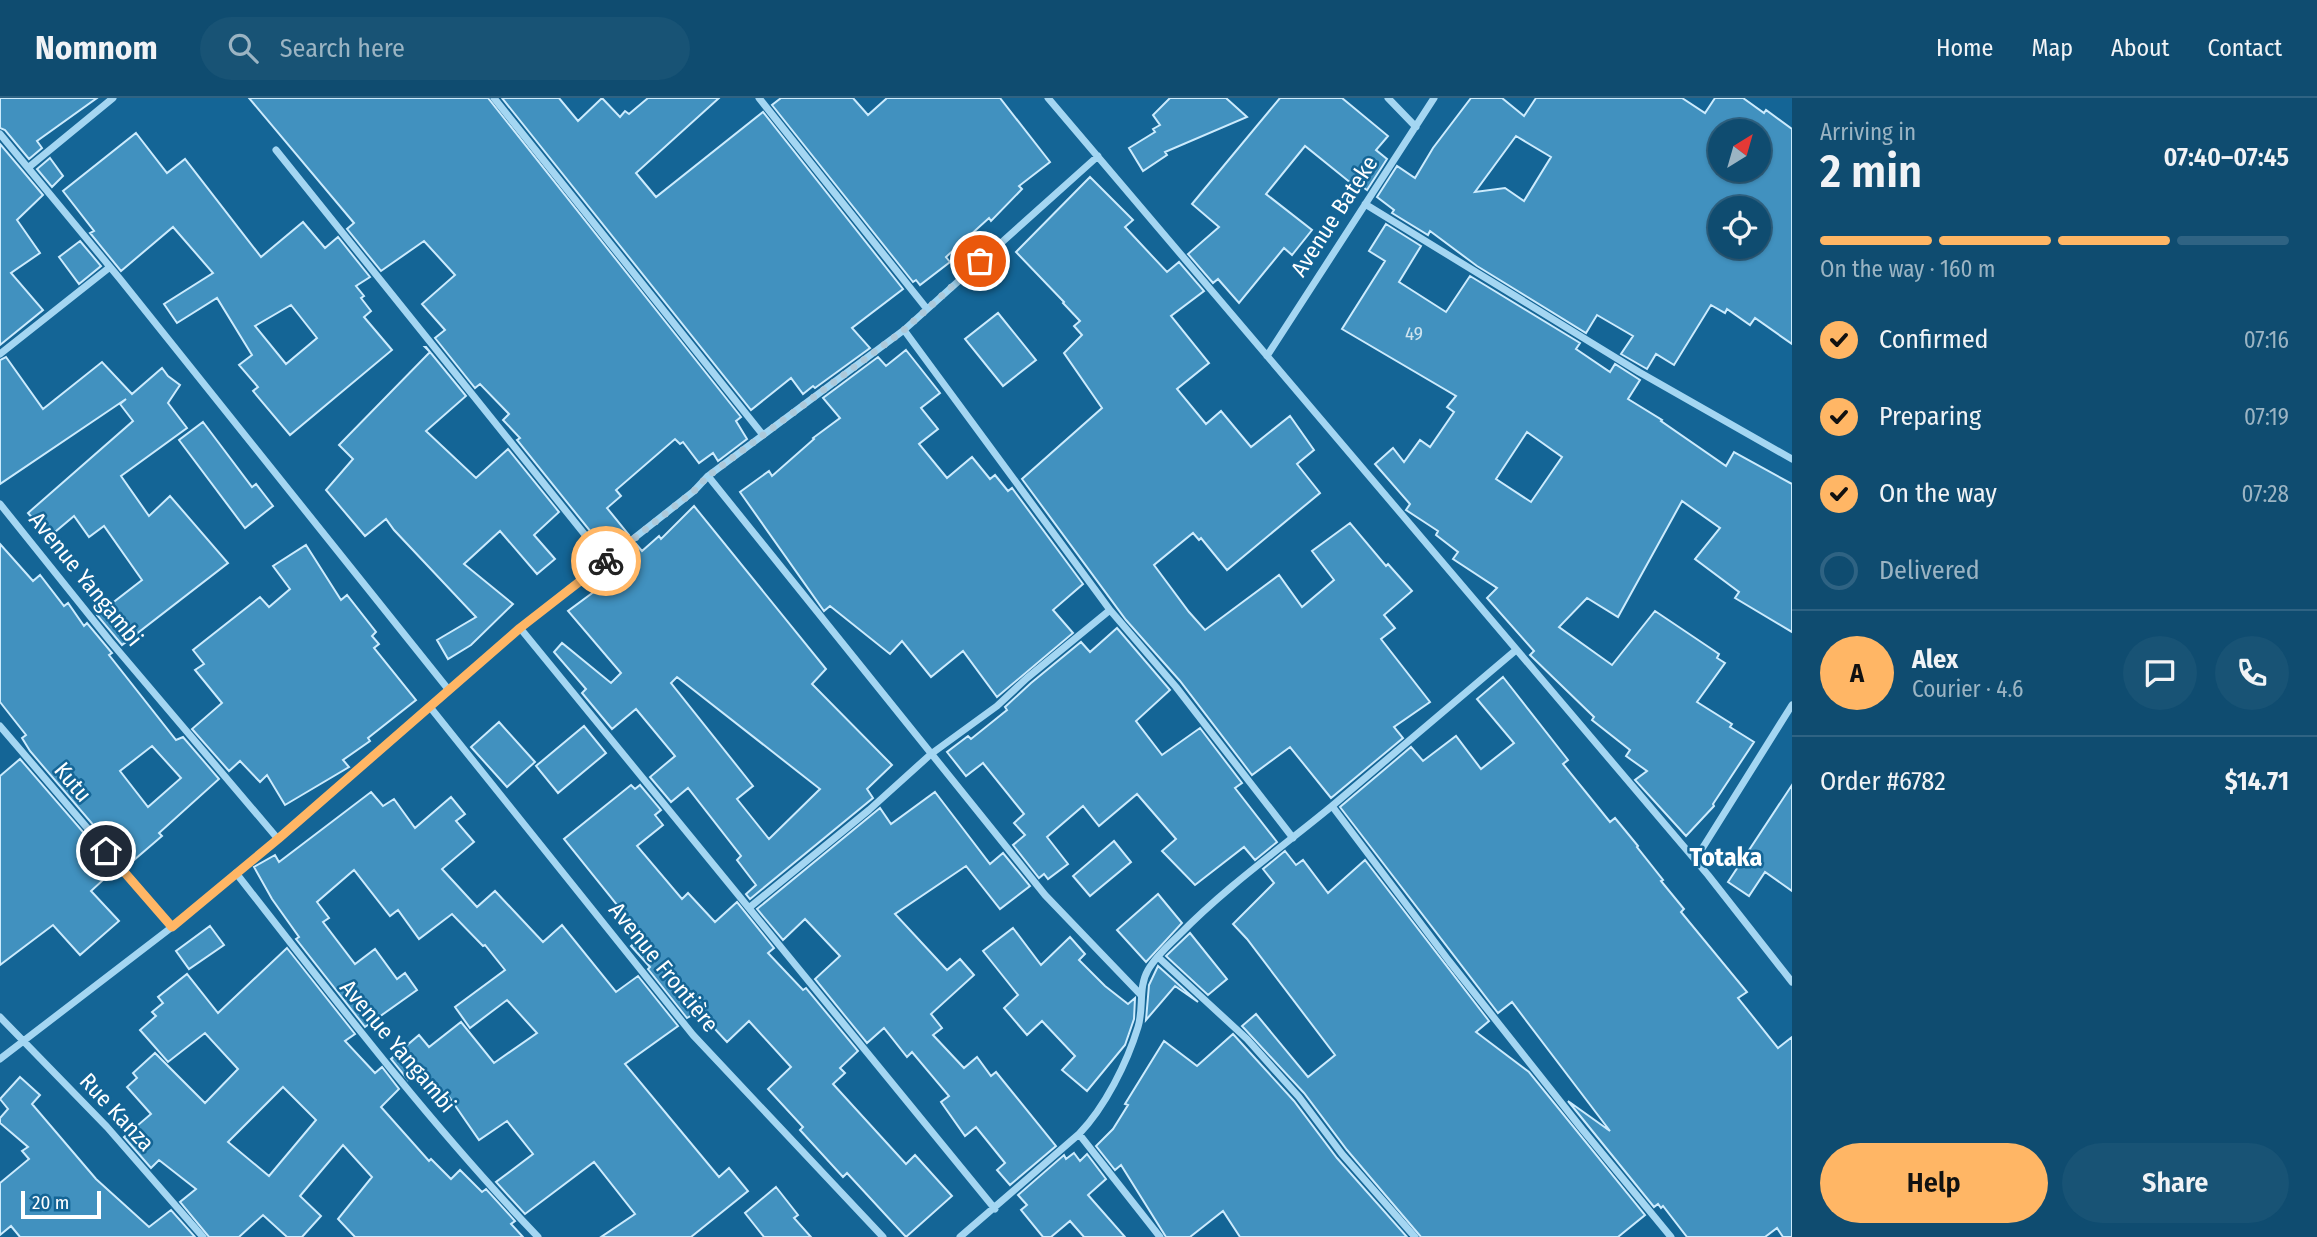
<!DOCTYPE html>
<meta charset="utf-8">
<style>
body{margin:0;font-family:"Fira Sans Condensed",sans-serif;background:#185375;color:#f1f3f6;height:100vh;display:flex;flex-direction:column;font-size:26px;white-space:nowrap}
*{box-sizing:border-box;margin:0}
p{font-size:23px;color:#9bb4c3}
.icon{flex:none;width:38px;height:38px;fill:none;stroke:currentColor;stroke-width:2;stroke-linecap:round;stroke-linejoin:round}
.map{position:relative;flex:1;overflow:hidden}
.drawer{display:flex;flex-direction:column;background:#0f4c70;width:525px}
.drawer>*{flex:none}
.needle{width:46px;rotate:37deg}
.tools{position:absolute;left:1708px;top:21px;display:grid;gap:14px}
.tools a{display:grid;place-items:center;width:63px;height:63px;border-radius:50%;background:#0f4c70;box-shadow:0 2px 5px #0004,0 0 0 2px #2f6383;font-size:35px}
.scale{position:absolute;left:21px;bottom:18px;width:80px;box-sizing:border-box;padding-left:7px;border:4px solid #fff;border-top:0;font-size:19px;line-height:24px;white-space:nowrap;color:#fff;-webkit-text-stroke:5px #146596;paint-order:stroke}
.pin{position:absolute;display:grid;place-items:center;width:60px;height:60px;color:#fff;margin:-30px;border:4px solid #fff;border-radius:50%;box-shadow:0 2px 7px #0007}
.courier{position:absolute;display:grid;place-items:center;width:70px;height:70px;margin:-35px;border:5px solid #ffb665;border-radius:50%;background:#fff;color:#222;box-shadow:0 2px 9px #0007}
.head em{font-style:normal;font-weight:600}
.head div{display:flex;flex-direction:column-reverse}
.head{display:flex;align-items:center;justify-content:space-between;height:119px;padding:0 28px}
h1{font-size:46px;font-weight:600;line-height:52px}
.bar{display:grid;grid-template-columns:repeat(4,1fr);gap:10px 7px;align-content:center;height:84px;padding:0 28px}
.bar i{height:9px;border-radius:5px;background:#2f6383}
.bar .current{background:#ffb665}
.bar p{grid-column:span 4}
.line{display:flex;align-items:center;gap:18px;padding:0 28px;border-top:2px solid #2f6383}
.line div{flex:1}
.round{display:grid;place-items:center;flex:none;width:74px;height:74px;border-radius:37px;background:#185375}
ol{padding:0 28px;list-style:none}
li{display:flex;align-items:center;gap:21px;height:77px}
li p{margin-inline-start:auto}
li .icon{padding:7px;border-radius:50%;background:#ffb665;color:#111;stroke-width:4}
li:last-child{color:#9bb4c3}
li i{width:38px;height:38px;border:4px solid #2f6383;border-radius:50%}
.primary-button{display:flex;gap:14px;margin-top:auto;padding:14px 28px}
.primary-button a{flex:1;height:80px;border-radius:42px;background:#ffb665;color:#111;font-size:28px;font-weight:600;line-height:80px;text-align:center}
.primary-button a+a{background:#185375;color:#f1f3f6}
header{display:flex;align-items:center;gap:42px;box-sizing:border-box;height:98px;padding:0 35px;background:#0f4c70;border-bottom:2px solid #2f6383}
header strong{font-size:33px}
nav{display:flex;gap:38px;margin-inline-start:auto;font-size:24px}
.search{width:490px;height:63px;background:#185375;display:flex;align-items:center;gap:18px;box-sizing:border-box;padding:0 24px;border-radius:38px;color:#9bb4c3;font-size:26px}
main{display:flex;flex:1;min-height:0}
.map>svg:first-child{display:block}
.building{fill:#4191bf;stroke:#ccebfd;stroke-width:2;fill-rule:evenodd}
.lines{fill:none;stroke-linecap:round;stroke-linejoin:round}
.street{stroke:#a4d6f2;stroke-width:7}
.done{stroke:#adc9da;stroke-width:7;stroke-dasharray:0 12.6}
.route{stroke:#ffb665;stroke-width:9}
.labels{text-anchor:middle;dominant-baseline:central;stroke-width:5;stroke-linejoin:round;paint-order:stroke}
.number-label{font-size:19px;fill:#d0e4ef}
.street-label{font-size:23px;fill:#fff;stroke:#146596}
.quarter-label{font-size:26px;font-weight:bold;fill:#fff;stroke:#146596}
</style>
<header>
<strong>Nomnom</strong>
<div class="search"><svg class="icon" aria-label="search" viewBox="0 0 24 24"><circle cx="10" cy="10" r="6"/><path d="M15 15l6 6"/></svg>Search here</div>
<nav><a>Home</a><a>Map</a><a>About</a><a>Contact</a></nav>
</header>
<main>
<div class="map">
<svg width="1792" height="1139" viewBox="0 0 1792 1139">
<rect width="100%" height="100%" fill="#146596"/>
<!-- building -->
<path class="building" d="M 0,0 L 97,0 L 37,43 L 42,50 L 29,61 L 5,32 L 0,30 Z
M 249,0 L 488,0 L 741,319 L 736,323 L 747,341 L 718,363 L 713,355 L 699,365 L 683,344 L 680,346 L 675,341 L 616,392 L 621,398 L 607,410 L 629,437 L 607,454 L 517,342 L 520,340 L 503,322 L 509,316 L 480,286 L 475,290 L 435,240 L 445,232 L 422,206 L 455,177 L 424,143 L 381,173 L 347,131 L 354,125 Z
M 502,0 L 559,0 L 578,23 L 602,0 L 620,19 L 625,13 L 629,16 L 648,0 L 719,0 L 636,75 L 656,99 L 763,14 L 903,191 L 852,230 L 870,250 L 815,290 L 813,288 L 803,296 L 791,280 L 751,312 Z
M 781,0 L 853,0 L 868,17 L 887,0 L 1000,0 L 1050,64 L 1019,88 L 1022,91 L 991,123 L 989,120 L 946,159 L 950,164 L 920,187 L 916,182 L 913,184 L 772,7 Z
M 1170,0 L 1226,0 L 1247,19 L 1165,54 L 1167,57 L 1143,73 L 1129,50 L 1155,34 L 1153,31 L 1160,27 L 1153,17 Z
M 1280,0 L 1342,0 L 1388,38 L 1376,52 L 1387,61 L 1367,92 L 1360,87 L 1357,90 L 1305,48 L 1266,96 L 1312,132 L 1292,157 L 1284,150 L 1239,205 L 1218,181 L 1213,185 L 1188,156 L 1219,129 L 1192,106 Z
M 1471,0 L 1502,0 L 1524,18 L 1536,0 L 1682,0 L 1705,15 L 1715,0 L 1743,0 L 1764,15 L 1766,12 L 1792,31 L 1792,246 L 1755,220 L 1750,227 L 1727,211 L 1725,215 L 1711,207 L 1674,267 L 1656,256 L 1647,271 L 1621,256 L 1633,238 L 1597,217 L 1586,235 L 1477,168 L 1430,133 L 1428,137 L 1392,115 L 1394,112 L 1377,99 L 1397,68 L 1415,80 L 1433,50 ZM 1720,33 L 1759,33 L 1759,72 L 1720,72 ZM 1516,38 L 1551,59 L 1524,103 L 1505,90 L 1475,94 ZM 1720,110 L 1759,110 L 1759,149 L 1720,149 Z
M 136,35 L 167,75 L 185,61 L 261,159 L 303,124 L 325,150 L 338,139 L 370,179 L 356,188 L 364,198 L 361,200 L 371,213 L 364,219 L 392,252 L 290,337 L 253,293 L 258,289 L 239,267 L 252,257 L 217,200 L 177,225 L 164,206 L 213,175 L 173,129 L 121,173 L 90,135 L 94,133 L 63,93 ZM 291,207 L 317,240 L 286,266 L 255,228 Z
M 0,46 L 43,97 L 17,122 L 40,155 L 11,175 L 43,212 L 0,247 Z
M 50,60 L 63,78 L 52,89 L 37,71 Z
M 1090,79 L 1133,122 L 1125,129 L 1167,174 L 1179,164 L 1204,193 L 1171,218 L 1209,265 L 1177,291 L 1206,326 L 1221,313 L 1251,349 L 1290,318 L 1314,352 L 1297,366 L 1320,395 L 1227,472 L 1201,440 L 1199,442 L 1193,435 L 1154,467 L 1189,514 L 1205,532 L 1279,477 L 1302,509 L 1334,482 L 1312,453 L 1350,425 L 1386,468 L 1388,466 L 1412,493 L 1384,517 L 1395,530 L 1381,541 L 1430,604 L 1394,629 L 1403,640 L 1331,700 L 1290,649 L 1252,677 L 1180,583 L 1126,522 L 1022,381 L 1102,310 L 1064,255 L 1082,237 L 1074,228 L 1080,223 L 1063,205 L 1064,204 L 1016,154 Z
M 1386,126 L 1421,148 L 1399,184 L 1446,214 L 1470,178 L 1580,245 L 1576,251 L 1610,274 L 1615,266 L 1640,282 L 1628,301 L 1662,322 L 1661,323 L 1726,368 L 1734,354 L 1792,386 L 1792,534 L 1735,500 L 1739,494 L 1695,461 L 1720,430 L 1682,403 L 1618,519 L 1587,500 L 1559,529 L 1612,567 L 1655,513 L 1719,556 L 1717,560 L 1725,565 L 1697,604 L 1732,626 L 1730,629 L 1754,644 L 1713,706 L 1714,708 L 1686,738 L 1635,682 L 1647,673 L 1626,658 L 1630,652 L 1592,622 L 1594,619 L 1530,557 L 1534,553 L 1487,500 L 1497,490 L 1453,461 L 1458,454 L 1436,437 L 1438,433 L 1406,412 L 1410,406 L 1375,366 L 1393,350 L 1404,364 L 1420,342 L 1430,349 L 1454,314 L 1447,309 L 1456,298 L 1342,231 L 1385,163 L 1369,153 ZM 1527,334 L 1562,359 L 1531,404 L 1496,381 Z
M 80,143 L 101,168 L 79,186 L 59,159 Z
M 998,215 L 1036,262 L 1003,288 L 965,241 Z
M 425,249 L 426,249 L 466,298 L 426,333 L 476,380 L 508,351 L 559,414 L 534,437 L 555,461 L 537,476 L 500,433 L 464,466 L 513,506 L 471,547 L 448,561 L 437,542 L 476,519 L 394,432 L 386,421 L 365,438 L 326,392 L 353,361 L 339,347 L 430,254 Z
M 906,252 L 940,295 L 921,310 L 938,331 L 919,346 L 947,380 L 972,359 L 990,381 L 995,377 L 1008,393 L 1012,390 L 1083,486 L 1053,512 L 1073,535 L 997,599 L 963,553 L 931,579 L 902,543 L 890,556 L 830,508 L 824,513 L 740,394 L 769,373 L 772,378 L 814,341 L 813,340 L 840,320 L 823,300 L 878,259 L 886,268 Z
M 6,259 L 43,311 L 102,264 L 132,296 L 162,270 L 168,278 L 180,287 L 168,305 L 187,330 L 121,378 L 149,418 L 170,398 L 228,465 L 122,547 L 97,517 L 142,482 L 104,428 L 89,439 L 74,418 L 49,439 L 28,415 L 133,323 L 120,306 L 126,301 L 0,386 L 0,262 Z
M 203,324 L 252,389 L 256,386 L 273,408 L 245,430 L 179,342 Z
M 694,408 L 826,571 L 812,586 L 892,667 L 867,691 L 873,700 L 750,801 L 746,796 L 756,787 L 737,762 L 741,758 L 688,690 L 671,704 L 650,679 L 675,658 L 636,611 L 612,631 L 582,595 L 586,591 L 554,554 L 562,545 L 611,585 L 621,575 L 568,513 L 622,473 L 615,463 L 636,446 L 642,453 L 659,438 L 661,441 ZM 677,579 L 820,691 L 769,741 L 737,701 L 753,688 L 671,585 Z
M 0,446 L 33,483 L 40,477 L 64,508 L 68,505 L 84,528 L 87,525 L 112,555 L 109,557 L 176,642 L 183,639 L 219,681 L 159,735 L 162,738 L 134,762 L 130,757 L 124,763 L 30,653 L 22,640 L 26,637 L 0,604 ZM 152,648 L 181,680 L 148,709 L 120,673 Z
M 306,447 L 341,502 L 347,497 L 376,534 L 372,538 L 379,546 L 374,550 L 416,602 L 368,640 L 370,643 L 343,662 L 349,669 L 285,707 L 267,677 L 260,684 L 240,663 L 229,673 L 192,631 L 222,605 L 195,572 L 204,566 L 193,552 L 260,499 L 269,509 L 290,491 L 273,468 Z
M 1117,530 L 1170,592 L 1136,623 L 1162,657 L 1200,630 L 1242,685 L 1235,690 L 1277,744 L 1255,762 L 1244,749 L 1195,787 L 1162,753 L 1176,741 L 1137,696 L 1099,728 L 1083,708 L 1047,739 L 1068,766 L 1048,781 L 1044,776 L 1039,780 L 1013,747 L 1025,737 L 1014,725 L 1024,716 L 983,665 L 966,678 L 947,654 L 968,638 L 971,641 L 1007,612 L 1005,609 L 1031,585 L 1081,544 L 1090,554 Z
M 1503,579 L 1568,662 L 1563,666 L 1610,724 L 1615,720 L 1638,748 L 1637,749 L 1663,782 L 1661,783 L 1684,811 L 1681,814 L 1747,894 L 1738,900 L 1778,950 L 1792,939 L 1792,1139 L 1783,1139 L 1777,1130 L 1765,1139 L 1687,1139 L 1663,1108 L 1661,1110 L 1658,1106 L 1654,1109 L 1568,1003 L 1610,1033 L 1512,904 L 1498,915 L 1340,709 L 1411,649 L 1423,663 L 1456,638 L 1481,671 L 1514,645 L 1477,601 Z
M 499,624 L 535,664 L 507,689 L 471,649 Z
M 584,628 L 606,655 L 558,695 L 536,668 Z
M 20,661 L 115,771 L 91,793 L 119,823 L 80,857 L 53,827 L 0,867 L 0,678 Z
M 631,687 L 635,691 L 640,687 L 661,712 L 655,717 L 663,727 L 637,748 L 682,801 L 688,795 L 715,824 L 737,804 L 774,850 L 768,855 L 803,892 L 806,890 L 858,953 L 840,970 L 845,975 L 833,986 L 906,1066 L 915,1057 L 952,1098 L 906,1139 L 847,1075 L 843,1079 L 800,1032 L 803,1029 L 768,991 L 791,969 L 749,923 L 727,944 L 701,916 L 697,920 L 694,916 L 687,920 L 648,871 L 650,869 L 631,848 L 639,841 L 613,812 L 618,808 L 564,741 Z
M 1792,687 L 1792,793 L 1765,774 L 1749,798 L 1728,784 Z
M 371,694 L 383,708 L 394,701 L 415,730 L 451,699 L 465,716 L 456,723 L 474,744 L 442,771 L 477,809 L 495,793 L 543,844 L 562,827 L 616,894 L 638,878 L 678,928 L 625,966 L 719,1079 L 729,1070 L 748,1093 L 691,1139 L 601,1139 L 635,1116 L 594,1064 L 525,1116 L 496,1084 L 533,1056 L 507,1023 L 479,1042 L 445,993 L 435,1002 L 414,976 L 408,982 L 391,961 L 419,937 L 429,949 L 461,924 L 494,965 L 537,935 L 507,902 L 470,930 L 455,909 L 505,872 L 485,847 L 483,848 L 452,816 L 419,841 L 398,812 L 390,818 L 354,772 L 317,804 L 329,820 L 323,824 L 355,866 L 375,851 L 397,881 L 405,875 L 417,892 L 365,929 L 296,841 L 299,839 L 272,801 L 254,769 L 275,757 L 279,764 Z
M 935,694 L 990,766 L 1003,755 L 1030,788 L 1000,811 L 966,768 L 895,816 L 947,872 L 960,861 L 974,877 L 931,916 L 942,930 L 933,937 L 964,970 L 977,959 L 991,978 L 996,974 L 1056,1048 L 1010,1087 L 997,1072 L 1005,1065 L 976,1029 L 965,1038 L 941,1004 L 949,998 L 912,954 L 907,959 L 884,930 L 867,945 L 815,881 L 840,858 L 805,821 L 783,842 L 757,811 L 880,710 L 891,726 Z
M 1114,743 L 1131,764 L 1090,798 L 1073,778 Z
M 1285,753 L 1296,767 L 1303,762 L 1328,795 L 1365,762 L 1489,923 L 1476,934 L 1529,974 L 1645,1117 L 1618,1139 L 1421,1139 L 1347,1052 L 1304,995 L 1242,928 L 1256,916 L 1308,979 L 1335,957 L 1247,841 L 1233,826 L 1274,785 L 1263,771 Z
M 1158,796 L 1182,825 L 1146,864 L 1117,832 Z
M 210,828 L 224,847 L 189,871 L 176,853 Z
M 1013,830 L 1041,867 L 1070,839 L 1085,856 L 1079,862 L 1105,888 L 1128,906 L 1135,900 L 1134,921 L 1125,947 L 1087,993 L 1062,972 L 1075,958 L 1042,923 L 1027,937 L 1004,910 L 1018,897 L 983,853 Z
M 1190,835 L 1227,881 L 1208,897 L 1166,858 Z
M 287,850 L 355,936 L 345,943 L 375,975 L 382,969 L 399,991 L 381,1009 L 429,1063 L 431,1061 L 451,1081 L 460,1072 L 482,1094 L 486,1091 L 515,1123 L 511,1126 L 523,1139 L 355,1139 L 338,1121 L 372,1079 L 343,1047 L 300,1098 L 321,1118 L 302,1139 L 287,1139 L 263,1117 L 239,1139 L 209,1139 L 180,1104 L 196,1091 L 159,1062 L 151,1070 L 124,1039 L 151,1016 L 127,989 L 137,980 L 133,975 L 155,955 L 205,1005 L 238,971 L 205,935 L 168,964 L 140,932 L 156,918 L 152,914 L 163,905 L 158,899 L 187,876 L 218,915 ZM 283,989 L 316,1022 L 269,1078 L 228,1044 Z
M 1158,868 L 1198,904 L 1175,888 L 1146,922 L 1149,887 Z
M 1233,936 L 1294,1003 L 1337,1060 L 1407,1139 L 1240,1139 L 1223,1113 L 1190,1139 L 1166,1139 L 1121,1067 L 1115,1072 L 1096,1048 L 1113,1031 L 1128,1007 L 1125,1006 L 1164,943 L 1197,968 Z
M 20,979 L 40,997 L 32,1006 L 96,1081 L 149,1129 L 171,1112 L 195,1139 L 20,1139 L 11,1128 L 0,1137 L 0,1085 L 29,1061 L 22,1053 L 28,1049 L 0,1025 L 0,1020 L 8,1011 L 0,1001 Z
M 1074,1055 L 1080,1063 L 1087,1056 L 1106,1081 L 1088,1097 L 1125,1139 L 1084,1139 L 1070,1123 L 1051,1139 L 1043,1139 L 1021,1112 L 1027,1107 L 1018,1097 L 1064,1057 L 1066,1061 Z
M 776,1089 L 798,1117 L 794,1120 L 811,1139 L 764,1139 L 745,1115 Z"/>
<g class="lines">
<!-- street -->
<path class="street" d="M 494,0 L 763,337
M 759,0 L 927,211
M 1048,0 L 1708,777 L 1792,884
M 1388,0 L 1416,29
M 0,36 L 120,181 L 448,591
M 276,52 L 606,463
M 29,69 L 113,0
M 1365,106 L 1639,274 L 1792,361
M 904,232 L 1110,512 L 1176,589 L 1293,740
M 0,256 L 110,169
M 1267,258 L 1434,0
M 708,378 L 1045,797 L 1141,897
M 0,406 L 110,543 L 278,741
M 520,530 L 995,1111
M 430,609 L 693,937 L 883,1139
M 0,628 L 172,829
M 1332,708 L 1516,552
M 1695,762 L 1792,607
M 236,775 C 333,899 429,1025 538,1139
M 750,809 L 869,712 L 931,656 L 997,608 L 1027,580 L 1110,512
M 1158,859 L 1247,941 L 1299,999 L 1342,1056 L 1415,1139
M 0,919 L 107,1029 L 203,1139
M 0,961 L 172,829 L 278,741 L 520,530 L 694,393 L 708,378 L 904,232 L 1098,58
M 1079,1036 L 1160,1139
M 960,1139 L 1079,1036 C 1105,1009 1127,965 1138,929 C 1144,910 1138,889 1148,872 C 1156,858 1169,847 1180,836 C 1226,789 1281,750 1332,708 L 1449,863 L 1582,1031 L 1671,1139"/>
</g>
<g class="lines">
<!-- done -->
<path class="done" d="M 606,463 L 694,393 L 708,378 L 904,232 L 980,163"/>
<!-- route -->
<path class="route" d="M 106,753 L 172,829 L 278,741 L 520,530 L 606,463"/>
</g>
<g class="labels">
<!-- number labels -->
<g class="number-label">
<text x="1414" y="235">49</text>
</g>
<!-- street labels -->
<g class="street-label">
<text transform="translate(1334 118) rotate(-57)">Avenue Bateke</text>
<text transform="translate(86 481) rotate(51)">Avenue Yangambi</text>
<text transform="translate(73 684) rotate(50)">Kutu</text>
<text transform="translate(664 869) rotate(51)">Avenue Frontière</text>
<text transform="translate(398 948) rotate(50)">Avenue Yangambi</text>
<text transform="translate(117 1014) rotate(47)">Rue Kanza</text>
</g>
<!-- quarter labels -->
<g class="quarter-label">
<text x="1726" y="759">Totaka</text>
</g>
</g>
</svg>
<div class="tools">
<a><svg class="needle" viewBox="-14 -14 28 28"><path d="M0-13l5 13h-10z" fill="#e53935"/><path d="M0 13l5-13h-10z" fill="#9bb4c3"/></svg></a>
<a><svg class="icon" aria-label="locate" viewBox="0 0 24 24"><circle cx="12" cy="12" r="6"/><path d="M12 2v4M12 18v4M2 12h4M18 12h4"/></svg></a>
</div>
<div class="scale">20 m</div>
<div class="pin" style="left:980px;top:163px;background:#ea580c"><svg class="icon" aria-label="bag" viewBox="0 0 24 24"><path d="M5 8h14l-1 12H6zM9 8a3 3 0 0 1 6 0"/></svg></div>
<div class="pin" style="left:106px;top:753px;background:#1f2937"><svg class="icon" aria-label="home" viewBox="0 0 24 24"><path d="M3 11l9-7 9 7M6 9v11h12V9"/></svg></div>
<div class="courier" style="left:606px;top:463px"><svg class="icon" aria-label="bike" viewBox="0 0 24 24"><circle cx="6" cy="16" r="4"/><circle cx="18" cy="16" r="4"/><path d="M6 16l4-8h5l3 8M10 8l3 8H6M13 5h3"/></svg></div>
</div>
<section class="drawer">
<div class="head"><div><h1>2 min</h1><p>Arriving in</p></div><em>07:40–07:45</em></div>
<div class="bar"><i class="current"></i><i class="current"></i><i class="current"></i><i></i><p>On the way · 160 m</p></div>
<ol>
<li><svg class="icon" aria-label="check" viewBox="0 0 24 24"><path d="M5 12l5 5 9-10"/></svg>Confirmed<p>07:16</p></li>
<li><svg class="icon" aria-label="check" viewBox="0 0 24 24"><path d="M5 12l5 5 9-10"/></svg>Preparing<p>07:19</p></li>
<li><svg class="icon" aria-label="check" viewBox="0 0 24 24"><path d="M5 12l5 5 9-10"/></svg>On the way<p>07:28</p></li>
<li><i></i>Delivered</li>
</ol>
<div class="line" style="height:126px"><b class="round" style="background:#ffb665;color:#111">A</b><div><b>Alex</b><p>Courier · 4.6</p></div><a class="round"><svg class="icon" aria-label="chat" viewBox="0 0 24 24"><path d="M4 5h16v11H9l-5 4z"/></svg></a><a class="round"><svg class="icon" aria-label="phone" viewBox="0 0 24 24"><path d="M5 4h4l2 5-3 2q2 4 5 5l2-3 5 2v4C11 20 4 13 5 4z"/></svg></a></div>
<div class="line" style="height:91px"><div>Order #6782</div><b>$14.71</b></div>
<div class="primary-button"><a>Help</a><a>Share</a></div>
</section>
</main>
